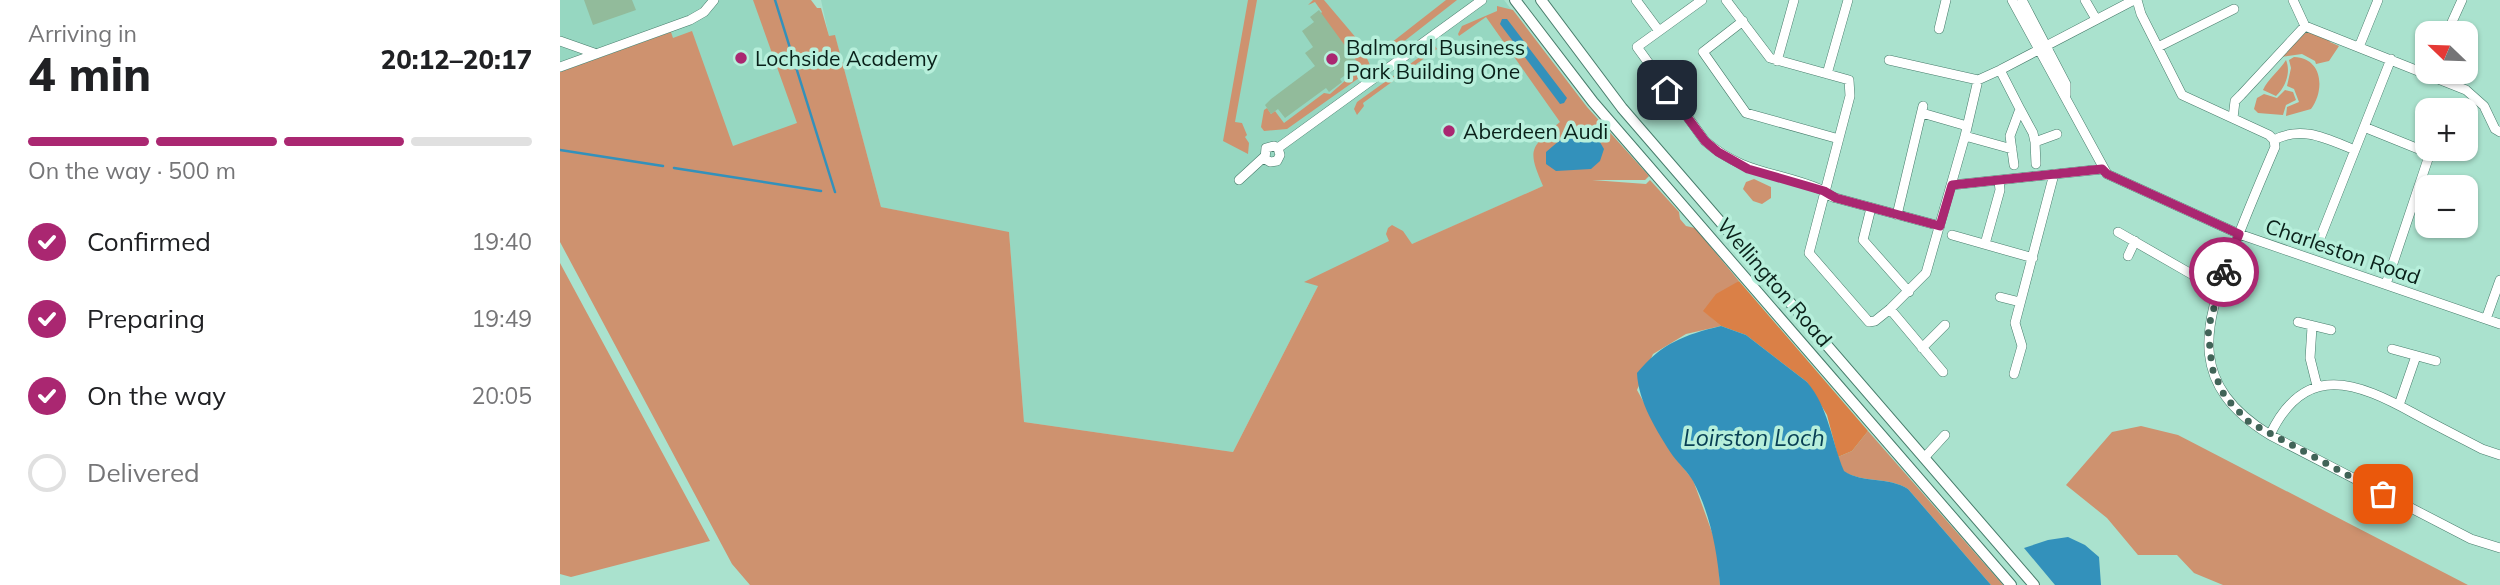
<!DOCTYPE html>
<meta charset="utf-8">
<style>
body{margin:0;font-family:Mulish,sans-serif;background:#f2f2f2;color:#202124;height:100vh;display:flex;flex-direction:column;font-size:26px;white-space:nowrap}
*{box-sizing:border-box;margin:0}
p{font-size:23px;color:#757577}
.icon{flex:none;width:38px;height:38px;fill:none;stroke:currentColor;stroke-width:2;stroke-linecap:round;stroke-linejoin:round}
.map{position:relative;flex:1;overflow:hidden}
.sheet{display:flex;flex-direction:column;background:#fff;width:560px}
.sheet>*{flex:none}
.needle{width:46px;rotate:293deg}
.buttons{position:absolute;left:1855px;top:21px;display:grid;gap:14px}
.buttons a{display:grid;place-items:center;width:63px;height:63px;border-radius:14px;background:#fff;box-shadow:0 2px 5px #0004;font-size:35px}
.pin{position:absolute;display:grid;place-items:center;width:60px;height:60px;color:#fff;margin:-30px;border-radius:14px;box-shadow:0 4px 10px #0006}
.courier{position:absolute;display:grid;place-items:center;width:70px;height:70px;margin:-35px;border:5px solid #aa2771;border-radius:50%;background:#fff;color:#222;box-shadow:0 2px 9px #0007}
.headline em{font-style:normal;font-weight:800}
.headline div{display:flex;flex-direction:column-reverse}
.headline{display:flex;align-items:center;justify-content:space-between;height:119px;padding:0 28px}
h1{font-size:46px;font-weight:800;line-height:52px}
.bar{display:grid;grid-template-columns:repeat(4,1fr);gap:10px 7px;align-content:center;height:84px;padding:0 28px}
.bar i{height:9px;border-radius:5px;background:#e0e0e0}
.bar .on{background:#aa2771}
.bar p{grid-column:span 4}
ol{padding:0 28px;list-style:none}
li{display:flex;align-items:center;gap:21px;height:77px}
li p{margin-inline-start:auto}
li .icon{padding:7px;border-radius:50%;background:#aa2771;color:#fff;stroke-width:4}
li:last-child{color:#757577}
li i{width:38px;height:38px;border:4px solid #e0e0e0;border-radius:50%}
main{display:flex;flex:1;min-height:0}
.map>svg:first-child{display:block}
.built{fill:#96d7c1}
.green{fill:#ce926f}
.forest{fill:#da8047}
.water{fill:#3391bb}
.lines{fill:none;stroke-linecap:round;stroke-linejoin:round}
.stream{stroke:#3391bb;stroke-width:2.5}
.building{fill:#92bb9b}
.minor-casing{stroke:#477c6b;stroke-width:10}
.major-casing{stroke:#477c6b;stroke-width:12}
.minor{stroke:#fff;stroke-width:9}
.major{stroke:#fff;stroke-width:10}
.done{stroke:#416458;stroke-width:7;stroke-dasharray:0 12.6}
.route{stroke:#aa2771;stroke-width:9}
.poi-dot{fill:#aa2771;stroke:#b7efdb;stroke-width:2.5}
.labels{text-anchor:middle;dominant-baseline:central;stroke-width:7;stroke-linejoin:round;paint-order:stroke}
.poi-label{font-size:21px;fill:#092019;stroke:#b7efdb;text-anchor:start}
.street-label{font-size:21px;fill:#092019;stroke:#b7efdb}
.water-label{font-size:23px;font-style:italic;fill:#073e54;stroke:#b7efdb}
</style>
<main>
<section class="sheet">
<div class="headline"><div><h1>4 min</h1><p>Arriving in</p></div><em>20:12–20:17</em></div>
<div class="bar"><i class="on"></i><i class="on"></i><i class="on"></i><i></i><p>On the way · 500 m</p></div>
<ol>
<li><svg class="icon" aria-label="check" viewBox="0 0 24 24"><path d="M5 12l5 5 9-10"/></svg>Confirmed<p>19:40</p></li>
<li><svg class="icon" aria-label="check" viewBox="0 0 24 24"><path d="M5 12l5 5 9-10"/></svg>Preparing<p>19:49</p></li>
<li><svg class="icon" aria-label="check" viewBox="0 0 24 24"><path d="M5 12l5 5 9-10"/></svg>On the way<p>20:05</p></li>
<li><i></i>Delivered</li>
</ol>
</section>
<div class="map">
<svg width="1940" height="585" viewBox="0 0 1940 585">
<rect width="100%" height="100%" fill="#aae2ce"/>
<!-- built -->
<path class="built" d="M 0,0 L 209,0 L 248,124 L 168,152 L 0,78 Z
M 261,0 L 944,0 L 1027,107 L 1089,176 L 1085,180 L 999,179 L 758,286 L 673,452 L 464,422 L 449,233 L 321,207 L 275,36 L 269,37 Z"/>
<!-- green -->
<path class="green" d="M 193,0 L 251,0 L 257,8 L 261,8 L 269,36 L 275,35 L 321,207 L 449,232 L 464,422 L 673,452 L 758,286 L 744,282 L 829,241 L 826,234 L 828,228 L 832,225 L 843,231 L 852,244 L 983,186 C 967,149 970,148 1000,122 L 926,17 L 899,36 L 898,34 L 902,26 L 937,11 L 937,6 L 953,10 L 1027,107 L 1089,176 L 1085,180 L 1032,180 L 1086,184 L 1090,180 L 1119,212 L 1120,219 L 1126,226 L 1135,228 L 1179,281 L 1144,311 L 1161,326 L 1126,334 L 1093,354 L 1077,390 L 1113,455 L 1133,480 L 1157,546 L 1160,585 L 190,585 L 172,564 L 0,242 L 0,72 L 111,32 L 113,38 L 132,31 L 173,146 L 237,123 Z
M 688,0 L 697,0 L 675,122 L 682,123 L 687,135 L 685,137 L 689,143 L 688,154 L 663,141 Z
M 753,0 L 764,0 L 808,52 L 805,54 L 810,65 L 806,73 L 727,129 L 704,131 L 701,127 L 704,110 L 707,108 L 711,114 L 715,111 L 724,123 L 764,93 L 770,94 L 801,67 L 760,14 L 762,12 L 755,2 L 748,5 Z
M 886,0 L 897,0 L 833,50 L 822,50 Z
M 1750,32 L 1769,39 L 1770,42 L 1779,46 L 1769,61 L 1756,64 L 1755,61 L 1742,54 L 1721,57 L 1743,33 Z
M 875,46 L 877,49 L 803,103 L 804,106 L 797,115 L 794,109 L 797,102 Z
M 1734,57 C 1763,58 1765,90 1751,109 L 1726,116 L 1727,107 L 1739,102 L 1734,89 L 1727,86 L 1731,68 L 1729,60 Z
M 1726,60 C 1731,72 1726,87 1716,96 L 1703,90 C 1707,80 1720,70 1726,60 Z
M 1725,90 L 1733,92 L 1736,100 L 1726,105 L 1723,115 L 1698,113 L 1694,109 L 1697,98 L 1704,94 L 1717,98 Z
M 1194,179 L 1211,187 L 1211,198 L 1202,204 L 1193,201 L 1183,189 L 1186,182 Z
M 0,263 L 150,541 L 11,577 L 0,574 Z
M 1581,426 L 1618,435 L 1908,585 L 1663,585 L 1634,573 L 1617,555 L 1578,555 L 1547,518 L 1506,485 L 1552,432 Z
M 1308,431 L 1443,585 L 1431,585 L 1348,489 C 1328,476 1304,484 1283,471 L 1278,457 L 1292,451 Z"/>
<!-- forest -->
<path class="forest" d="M 1179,281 L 1308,431 L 1292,451 L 1278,457 L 1267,415 L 1247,382 L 1186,335 L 1161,326 L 1143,311 L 1156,294 Z"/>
<!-- water -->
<path class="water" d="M 942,19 L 947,19 L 1007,98 L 1004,103 L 1000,104 L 940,24 Z
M 1026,128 L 1034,132 L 1044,149 L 1040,161 L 1031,169 L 996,171 L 986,164 L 986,152 L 1013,129 Z
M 1161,326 L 1186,335 L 1247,382 C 1269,408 1271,440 1284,471 C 1303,484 1328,476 1348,489 L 1431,585 L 1160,585 C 1157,550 1150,513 1133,481 C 1128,472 1119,464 1113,456 C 1097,432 1078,401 1077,373 C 1102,343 1124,335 1161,326 Z
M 1508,537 L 1525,545 L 1539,557 L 1541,585 L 1495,585 L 1464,548 L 1488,540 Z"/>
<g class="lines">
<!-- stream -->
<path class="stream" d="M 215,0 L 275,192
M 0,150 L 103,166
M 114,168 L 261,191"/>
</g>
<!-- building -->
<path class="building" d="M 24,0 L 72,0 L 76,10 L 33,25 Z
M 759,10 L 799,65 L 780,79 L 782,82 L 769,92 L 766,88 L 725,118 L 718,109 L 711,114 L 705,105 L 711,99 L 755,66 L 745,53 L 753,47 L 742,31 L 754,22 L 750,17 Z"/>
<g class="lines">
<!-- minor casing -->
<g class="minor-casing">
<path id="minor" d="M 1076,0 L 1099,31
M 1142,0 L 1077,47 L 1145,141 C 1184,175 1218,171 1262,190 C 1267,193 1270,197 1276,198 L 1380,226
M 1166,0 L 1210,58 L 1289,80 L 1290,96 L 1249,253 L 1309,322 L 1315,321 L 1330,309 L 1366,273 L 1405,136 L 1418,80
M 1452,0 L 1547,174 L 1679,234 L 1940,324
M 1462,0 L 1506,84 L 1506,95
M 1525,0 L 1536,19
M 1577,0 L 1581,14 L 1622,95 L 1709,135 L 1714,140
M 1733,0 L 1745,26
M 1183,21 L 1143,52 L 1186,113 L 1279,139
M 1379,29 L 1386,0
M 1887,33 L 1902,0
M 0,41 L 34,53
M 1598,47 L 1674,9
M 1799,47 L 1818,0
M 1329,60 L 1418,80 L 1440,70 L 1574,0
M 1217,61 L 1234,0
M 0,67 L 130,20 L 144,12 L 154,0
M 1440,70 L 1460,109 L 1450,136 L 1454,165
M 1267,74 L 1288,0
M 1460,109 L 1473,133 L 1475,142 L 1497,134
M 1362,113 L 1407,126
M 1673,118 L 1675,101 L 1681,95 L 1745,26 L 1906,90 L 1924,106 L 1935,129 L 1940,132
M 1804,127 L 1866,152 L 1869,156 L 1826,284
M 1405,136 L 1452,149
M 1714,140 L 1715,147 C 1700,182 1685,217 1672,252 C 1642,330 1629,385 1710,435 L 1911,539 L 1940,548
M 1714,140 C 1742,125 1767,139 1795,150
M 1475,142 L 1476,164
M 718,148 L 720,155 L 717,161 L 710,162 L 705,159 L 706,148 L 714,146 L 718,148 L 922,0
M 679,180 L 704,157
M 1392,185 L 1543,169
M 1311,208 L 1303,240 L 1349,292
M 1337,215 L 1363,106
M 1558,232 L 1633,275 L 1658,287
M 1392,235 L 1473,258
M 1425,244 L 1440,190 L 1439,181
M 1757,246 L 1831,59
M 1568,256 L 1575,241
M 1440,297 L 1460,302
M 1330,309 L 1383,372
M 1926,319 L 1940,280
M 1738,322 L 1771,330
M 1752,327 L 1750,358 L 1757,386
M 1362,348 L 1385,325
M 1832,349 L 1876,361
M 1454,374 L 1462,346 L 1455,323 L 1494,174
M 1839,405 L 1856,356
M 1710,435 C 1745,361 1797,382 1855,414 C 1877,426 1899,437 1922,449 L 1940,455
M 1364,458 L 1385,435"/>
</g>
<!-- major casing -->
<g class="major-casing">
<path id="major" d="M 955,0 L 1033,102 L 1451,585
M 981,0 L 1062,108 L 1474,585"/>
</g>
<!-- minor -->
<use href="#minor" class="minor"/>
<!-- major -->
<use href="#major" class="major"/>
</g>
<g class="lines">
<!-- done -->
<path class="done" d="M 1664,272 L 1648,329 L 1652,368 L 1665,397 L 1689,422 L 1823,494"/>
<!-- route -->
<path class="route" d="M 1107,90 L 1145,141 L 1158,152 L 1188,169 L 1264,191 L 1276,198 L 1380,226 L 1392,185 L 1542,169 L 1547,174 L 1679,234 L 1664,272"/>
</g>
<!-- markers -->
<g class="poi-dot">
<circle cx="181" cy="58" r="7"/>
<circle cx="772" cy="59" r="7"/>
<circle cx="889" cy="131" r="7"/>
</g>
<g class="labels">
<!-- poi labels -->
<g class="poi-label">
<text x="786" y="47">Balmoral Business<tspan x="786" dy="24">Park Building One</tspan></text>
<text x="195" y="58">Lochside Academy</text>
<text x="903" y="131">Aberdeen Audi</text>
</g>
<!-- street labels -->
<g class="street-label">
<text transform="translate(1783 251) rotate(19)">Charleston Road</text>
<text transform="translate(1215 282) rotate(49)">Wellington Road</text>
</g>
<!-- water labels -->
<g class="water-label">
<text x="1194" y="437">Loirston Loch</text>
</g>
</g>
</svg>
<div class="buttons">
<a><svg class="needle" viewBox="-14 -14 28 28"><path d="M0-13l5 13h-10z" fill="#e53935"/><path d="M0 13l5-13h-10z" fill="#757577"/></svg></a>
<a>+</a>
<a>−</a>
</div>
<div class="pin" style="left:1823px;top:494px;background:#ea580c"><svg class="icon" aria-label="bag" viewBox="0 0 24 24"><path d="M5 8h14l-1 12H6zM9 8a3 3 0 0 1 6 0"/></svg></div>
<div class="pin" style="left:1107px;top:90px;background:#1f2937"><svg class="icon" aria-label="home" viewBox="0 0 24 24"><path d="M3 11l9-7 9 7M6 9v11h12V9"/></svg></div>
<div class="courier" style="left:1664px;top:272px"><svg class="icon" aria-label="bike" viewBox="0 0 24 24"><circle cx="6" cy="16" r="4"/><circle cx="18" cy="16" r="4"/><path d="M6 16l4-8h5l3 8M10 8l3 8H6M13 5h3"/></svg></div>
</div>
</main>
